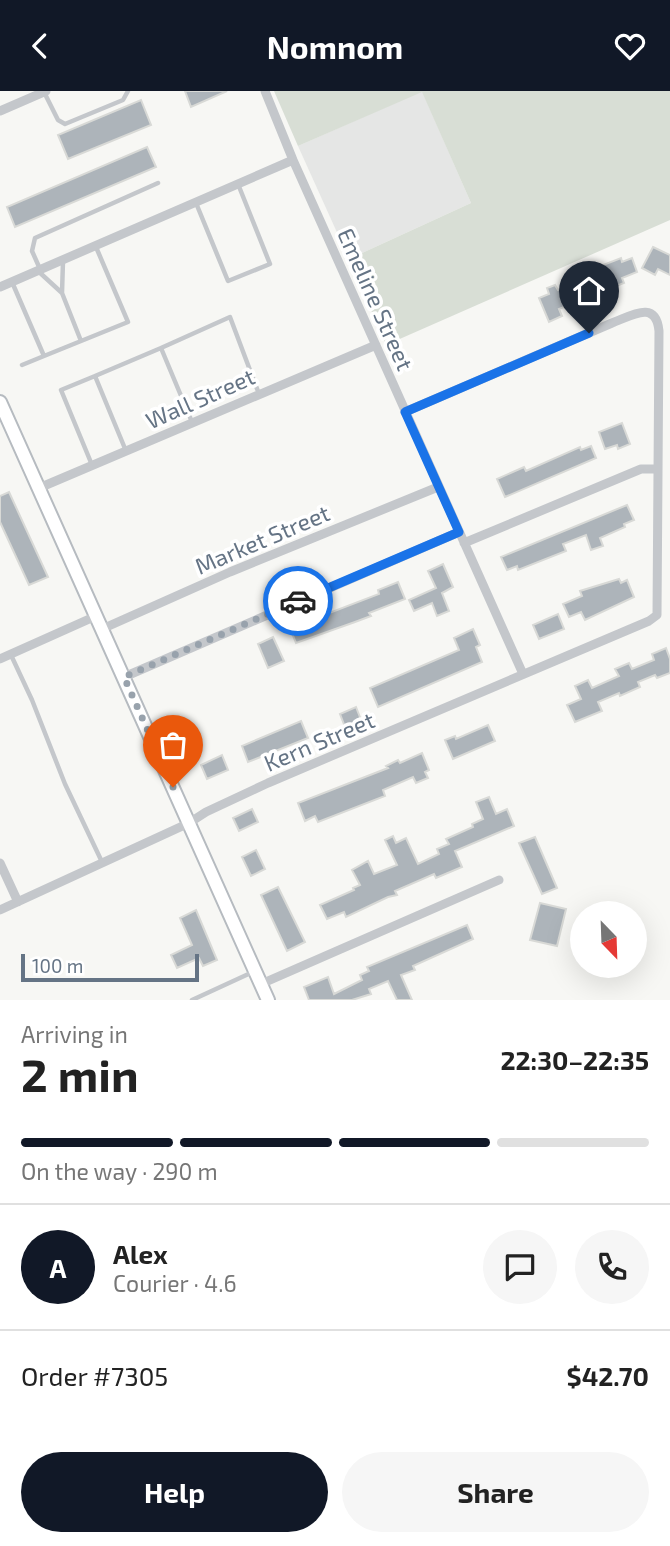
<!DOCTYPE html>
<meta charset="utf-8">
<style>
body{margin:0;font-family:"Exo 2",sans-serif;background:#f6f6f6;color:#222;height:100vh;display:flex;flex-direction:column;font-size:26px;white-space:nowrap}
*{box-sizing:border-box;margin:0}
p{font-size:23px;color:#767676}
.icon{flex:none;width:38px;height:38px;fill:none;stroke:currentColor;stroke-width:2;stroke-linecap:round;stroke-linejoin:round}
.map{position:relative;height:909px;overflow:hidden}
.side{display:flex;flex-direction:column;background:#fff;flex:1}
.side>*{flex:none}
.needle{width:46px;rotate:157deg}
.tools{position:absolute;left:570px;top:810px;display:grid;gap:14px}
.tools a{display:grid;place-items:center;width:77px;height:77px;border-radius:50%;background:#fff;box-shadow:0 7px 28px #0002;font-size:35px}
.scale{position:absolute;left:21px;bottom:18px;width:178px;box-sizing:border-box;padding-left:7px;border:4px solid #657485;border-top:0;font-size:19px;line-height:24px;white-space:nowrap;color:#657485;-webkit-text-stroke:5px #fff;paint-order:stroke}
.pin{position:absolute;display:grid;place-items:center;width:60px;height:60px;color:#fff;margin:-72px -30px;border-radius:50% 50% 50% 0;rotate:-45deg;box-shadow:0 0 7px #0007}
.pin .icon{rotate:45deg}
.courier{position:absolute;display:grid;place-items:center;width:70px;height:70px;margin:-35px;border:5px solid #1a73e8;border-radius:50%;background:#fff;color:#222;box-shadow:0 2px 9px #0007}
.summary em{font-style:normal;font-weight:700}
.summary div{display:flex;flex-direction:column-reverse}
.summary{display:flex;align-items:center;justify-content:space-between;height:119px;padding:0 21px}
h1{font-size:46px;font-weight:700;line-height:52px}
.bar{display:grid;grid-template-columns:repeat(4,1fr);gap:10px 7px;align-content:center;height:84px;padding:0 21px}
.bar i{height:9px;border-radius:5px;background:#e0e0e0}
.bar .on{background:#111827}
.bar p{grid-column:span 4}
.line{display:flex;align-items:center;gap:18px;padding:0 21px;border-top:2px solid #e0e0e0}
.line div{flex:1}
.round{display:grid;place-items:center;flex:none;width:74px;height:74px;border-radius:37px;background:#f6f6f6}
.primary-button{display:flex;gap:14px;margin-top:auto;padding:14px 21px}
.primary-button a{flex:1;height:80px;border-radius:42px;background:#111827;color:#fff;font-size:28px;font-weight:700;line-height:80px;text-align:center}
.primary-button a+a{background:#f6f6f6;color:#222}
header{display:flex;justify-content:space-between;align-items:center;height:91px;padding:0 21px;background:#111827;color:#fff;font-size:32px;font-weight:700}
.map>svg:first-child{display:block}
.built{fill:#e5e6e5}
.green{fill:#d8ded5}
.building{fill:#adb4ba;stroke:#d8d9d6;stroke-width:2}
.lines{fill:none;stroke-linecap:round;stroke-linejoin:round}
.secondary-casing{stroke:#b6bbc0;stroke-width:16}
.lane{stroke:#c4c7cb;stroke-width:4.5}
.street{stroke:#c4c7cb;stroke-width:9}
.secondary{stroke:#fff;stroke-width:12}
.done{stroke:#98a2ac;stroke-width:7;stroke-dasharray:0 12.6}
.route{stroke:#1a73e8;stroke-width:9}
.labels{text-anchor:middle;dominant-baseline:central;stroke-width:7;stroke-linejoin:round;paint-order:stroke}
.street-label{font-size:23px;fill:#657485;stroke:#fff}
</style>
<header><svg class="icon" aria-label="back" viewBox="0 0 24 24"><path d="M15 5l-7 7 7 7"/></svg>Nomnom<svg class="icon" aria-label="heart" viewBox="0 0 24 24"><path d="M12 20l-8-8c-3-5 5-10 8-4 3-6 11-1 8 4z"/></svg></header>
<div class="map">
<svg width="670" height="909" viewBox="0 0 670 909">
<rect width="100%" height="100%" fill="#f7f7f4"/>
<!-- built -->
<path class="built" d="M 422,0 L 471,112 L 349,168 L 298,55 Z"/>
<!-- green -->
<path class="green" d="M 274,0 L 670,0 L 670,129 L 386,254 L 349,168 L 471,112 L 422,1 L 298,55 Z"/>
<!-- building -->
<path class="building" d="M 185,0 L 227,0 L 191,16 Z
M 141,9 L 151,34 L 68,68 L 58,44 Z
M 147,56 L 156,76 L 15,136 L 7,116 Z
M 653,156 L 670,164 L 670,184 L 658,178 L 655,184 L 642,177 Z
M 621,167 L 622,171 L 632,167 L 637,181 L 622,187 L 624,192 L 590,205 L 593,212 L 581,217 L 578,210 L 559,218 L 562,225 L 549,231 L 539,207 L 549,203 L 547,197 L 555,194 L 558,199 L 605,180 L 603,174 Z
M 622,332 L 630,353 L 618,358 L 617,354 L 605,358 L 599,341 Z
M 591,355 L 596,367 L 505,406 L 497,388 L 524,376 L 526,380 L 580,356 L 581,359 Z
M 9,401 L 48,486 L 29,494 L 0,431 L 0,405 Z
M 627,414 L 634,429 L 624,433 L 625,436 L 600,447 L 603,455 L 591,459 L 586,444 L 563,453 L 566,460 L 518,479 L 517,475 L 507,479 L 501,466 Z
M 443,473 L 453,496 L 442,502 L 449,520 L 437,525 L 432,512 L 414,520 L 409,509 L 436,497 L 428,480 Z
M 619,488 L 621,492 L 627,489 L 634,506 L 585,529 L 581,521 L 569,526 L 563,513 L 582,505 L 580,500 Z
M 398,491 L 405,508 L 369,522 L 371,525 L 355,531 L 296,552 L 290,537 L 379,503 L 378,499 Z
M 558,523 L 564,538 L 539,548 L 533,534 Z
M 473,538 L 480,554 L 476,556 L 482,571 L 378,616 L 370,597 L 459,559 L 454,547 Z
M 273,546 L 284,570 L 268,577 L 258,553 Z
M 666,557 L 670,568 L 670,582 L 657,587 L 655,584 L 638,591 L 640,596 L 620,605 L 619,602 L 598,611 L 602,620 L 575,631 L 567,614 L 581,608 L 575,595 L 588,589 L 592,597 L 619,585 L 615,578 L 629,572 L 632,578 L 654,569 L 652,563 Z
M 356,616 L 363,634 L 347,641 L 340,623 Z
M 301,630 L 308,647 L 248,671 L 242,655 Z
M 488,634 L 495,650 L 453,668 L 445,649 L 455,645 L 456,648 Z
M 422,662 L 429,679 L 425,681 L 428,687 L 416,692 L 413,686 L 383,699 L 385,705 L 318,731 L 315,725 L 305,730 L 298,712 L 388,677 L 386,675 L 398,669 L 400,672 Z
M 222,664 L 228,679 L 207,688 L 201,674 Z
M 489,706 L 496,723 L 507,718 L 514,735 L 455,760 L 462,776 L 436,787 L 434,783 L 395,800 L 397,804 L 388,806 L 346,826 L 344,821 L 327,828 L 320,814 L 354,799 L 353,797 L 360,794 L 352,779 L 368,770 L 374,783 L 397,774 L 385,749 L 393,745 L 396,752 L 406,747 L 418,773 L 439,763 L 437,758 L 449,753 L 446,748 L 473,736 L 472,733 L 483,728 L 476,711 Z
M 252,718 L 258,731 L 239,740 L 233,727 Z
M 535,746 L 557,797 L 542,803 L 519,752 Z
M 256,759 L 265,778 L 251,785 L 242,766 Z
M 278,796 L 305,851 L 287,860 L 261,804 Z
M 540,812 L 566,818 L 557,855 L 530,849 Z
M 196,819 L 217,869 L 203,875 L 199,867 L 177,877 L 171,864 L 192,854 L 180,827 Z
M 467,834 L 473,848 L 413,875 L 415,879 L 401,884 L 412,909 L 397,909 L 388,890 L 369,898 L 371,903 L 352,909 L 309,909 L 304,896 L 328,886 L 334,903 L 362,889 L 360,884 L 369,880 L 367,876 Z"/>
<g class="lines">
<!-- secondary casing -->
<g class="secondary-casing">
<path id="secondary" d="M 0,311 L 268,909"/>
</g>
<!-- lane -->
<path class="lane" d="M 44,1 L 58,29 L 65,33 L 123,9 L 128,0
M 196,112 L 228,190 L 270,173 L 238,93
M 63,170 L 62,202 L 81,250
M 40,178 L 32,160 L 35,147 L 158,92
M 38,180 L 62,202
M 12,191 L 44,265 L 128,231 L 96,156
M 161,257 L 230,226 L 259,303
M 22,274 L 44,265
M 126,360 L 95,285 L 161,257 L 192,331
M 92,374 L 61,299 L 95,285
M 11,564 L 32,609 L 65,693 L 102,771
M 192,909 L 255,880"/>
<!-- street -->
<path class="street" d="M 265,0 L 293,69 L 523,583
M 0,20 L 46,0
M 0,196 L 293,69
M 39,397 L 376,254
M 464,452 L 641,378 L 658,378
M 102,538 L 230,481 L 438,396
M 0,568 L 96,525
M 124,586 L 459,441
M 0,772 L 18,811
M 0,819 L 189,732 L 206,721 L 268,692 L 649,530 L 657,524 L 659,240 C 656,208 631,225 612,232 L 405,321
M 261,893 L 499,789"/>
<!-- secondary -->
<use href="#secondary" class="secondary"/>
</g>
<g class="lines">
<!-- done -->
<path class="done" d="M 173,696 L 124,586 L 298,510"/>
<!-- route -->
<path class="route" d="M 298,510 L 459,441 L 405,321 L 589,242"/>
</g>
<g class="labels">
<!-- street labels -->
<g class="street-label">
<text transform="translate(376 208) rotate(66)">Emeline Street</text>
<text transform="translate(200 307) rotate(-24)">Wall Street</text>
<text transform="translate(262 448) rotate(-23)">Market Street</text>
<text transform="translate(319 650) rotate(-23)">Kern Street</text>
</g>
</g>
</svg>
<div class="tools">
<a><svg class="needle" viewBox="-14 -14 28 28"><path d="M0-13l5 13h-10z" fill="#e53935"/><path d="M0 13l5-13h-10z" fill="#767676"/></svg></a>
</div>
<div class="scale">100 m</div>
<div class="pin" style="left:173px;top:696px;background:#ea580c"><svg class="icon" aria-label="bag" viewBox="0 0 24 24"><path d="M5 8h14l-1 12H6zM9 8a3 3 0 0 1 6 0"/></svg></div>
<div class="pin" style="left:589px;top:242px;background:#1f2937"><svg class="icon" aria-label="home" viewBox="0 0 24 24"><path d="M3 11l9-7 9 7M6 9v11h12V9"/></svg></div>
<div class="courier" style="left:298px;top:510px"><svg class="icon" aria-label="car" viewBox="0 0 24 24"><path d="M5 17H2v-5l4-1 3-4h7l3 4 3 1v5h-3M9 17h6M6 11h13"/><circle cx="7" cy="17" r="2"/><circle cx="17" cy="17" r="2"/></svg></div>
</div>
<section class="side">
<div class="summary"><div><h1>2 min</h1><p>Arriving in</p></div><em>22:30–22:35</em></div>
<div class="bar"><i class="on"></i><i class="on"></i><i class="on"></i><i></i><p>On the way · 290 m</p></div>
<div class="line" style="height:126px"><b class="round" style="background:#111827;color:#fff">A</b><div><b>Alex</b><p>Courier · 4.6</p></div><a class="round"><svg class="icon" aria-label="chat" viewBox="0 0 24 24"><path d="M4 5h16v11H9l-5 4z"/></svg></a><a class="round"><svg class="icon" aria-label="phone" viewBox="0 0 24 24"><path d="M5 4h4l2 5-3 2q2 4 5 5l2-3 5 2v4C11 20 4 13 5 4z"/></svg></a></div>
<div class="line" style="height:91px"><div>Order #7305</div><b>$42.70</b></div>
<div class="primary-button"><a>Help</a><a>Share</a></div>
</section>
